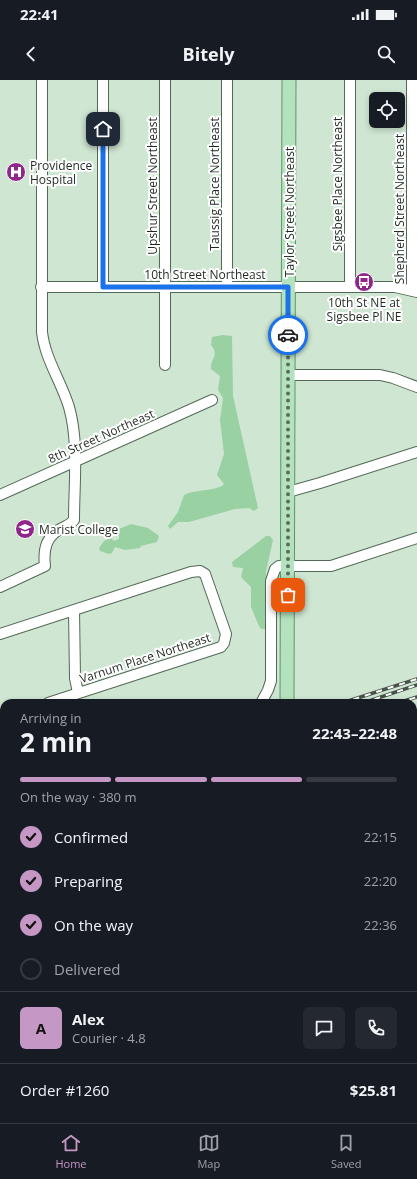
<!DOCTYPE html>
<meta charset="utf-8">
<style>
body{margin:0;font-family:"Open Sans",sans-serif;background:#242831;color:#f1f3f6;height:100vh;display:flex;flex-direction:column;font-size:15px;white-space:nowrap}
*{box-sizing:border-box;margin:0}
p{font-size:13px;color:#9ea1a6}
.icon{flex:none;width:22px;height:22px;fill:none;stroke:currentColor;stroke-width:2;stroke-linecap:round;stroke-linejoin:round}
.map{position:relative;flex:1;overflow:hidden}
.panel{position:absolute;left:0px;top:619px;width:417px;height:424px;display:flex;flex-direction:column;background:#171b24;border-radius:12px 12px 0 0;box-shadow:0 2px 6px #0003}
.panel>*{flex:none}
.tools{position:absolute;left:369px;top:12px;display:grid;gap:8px}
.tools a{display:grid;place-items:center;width:36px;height:36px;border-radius:6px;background:#171b24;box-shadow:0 2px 6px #0003;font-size:20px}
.pin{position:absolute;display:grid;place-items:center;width:34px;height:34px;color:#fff;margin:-17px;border-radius:8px;box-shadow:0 2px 6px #0006}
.courier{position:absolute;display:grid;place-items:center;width:40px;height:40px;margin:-20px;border:3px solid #1a73e8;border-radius:50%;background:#fff;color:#222;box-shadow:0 1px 5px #0007}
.headline em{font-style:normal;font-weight:700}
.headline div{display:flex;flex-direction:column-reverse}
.headline{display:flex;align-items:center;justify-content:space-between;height:68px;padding:0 20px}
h1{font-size:26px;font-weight:700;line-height:30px}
.bar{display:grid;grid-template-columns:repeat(4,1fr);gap:6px 4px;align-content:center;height:48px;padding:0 20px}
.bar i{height:5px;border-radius:3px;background:#363941}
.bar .active{background:#c597c5}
.bar p{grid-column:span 4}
.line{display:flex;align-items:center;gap:10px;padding:0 20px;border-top:1px solid #363941}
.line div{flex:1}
.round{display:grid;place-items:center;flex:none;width:42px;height:42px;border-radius:6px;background:#242831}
ol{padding:0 20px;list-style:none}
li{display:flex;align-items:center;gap:12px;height:44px}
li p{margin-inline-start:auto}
li .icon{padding:4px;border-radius:50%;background:#c597c5;color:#111;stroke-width:4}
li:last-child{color:#9ea1a6}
li i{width:22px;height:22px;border:2px solid #363941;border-radius:50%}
.status{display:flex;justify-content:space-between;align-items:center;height:28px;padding:0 20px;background:#171b24;direction:ltr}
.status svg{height:11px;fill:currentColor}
header{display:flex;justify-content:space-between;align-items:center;height:52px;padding:0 20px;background:#171b24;font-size:18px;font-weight:700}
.tabs{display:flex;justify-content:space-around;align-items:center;height:56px;border-top:1px solid #363941;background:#171b24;font-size:11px;color:#9ea1a6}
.tabs a{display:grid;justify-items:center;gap:2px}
.tabs .active{color:#c597c5}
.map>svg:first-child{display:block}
.green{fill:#99d1a3}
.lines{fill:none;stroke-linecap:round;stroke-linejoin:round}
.minor-casing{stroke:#536957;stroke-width:12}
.major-casing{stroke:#5f946a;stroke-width:15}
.minor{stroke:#fff;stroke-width:10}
.major{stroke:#b4e2be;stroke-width:13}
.rail-casing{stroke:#465348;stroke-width:3.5}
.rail{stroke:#fff;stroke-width:2;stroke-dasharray:6;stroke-linecap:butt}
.done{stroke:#5c6b5f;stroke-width:4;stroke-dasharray:0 7.2}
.route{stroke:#1a73e8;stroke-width:5}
.labels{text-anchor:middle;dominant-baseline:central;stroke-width:4;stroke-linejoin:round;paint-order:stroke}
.poi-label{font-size:12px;fill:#1f2921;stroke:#fff;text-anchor:start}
.street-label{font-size:12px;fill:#1f2921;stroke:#fff}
</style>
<div class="status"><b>22:41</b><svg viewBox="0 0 49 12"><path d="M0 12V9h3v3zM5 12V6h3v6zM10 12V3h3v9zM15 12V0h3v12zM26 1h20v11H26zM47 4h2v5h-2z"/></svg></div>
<header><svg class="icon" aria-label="back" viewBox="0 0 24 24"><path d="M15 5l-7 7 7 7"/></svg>Bitely<svg class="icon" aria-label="search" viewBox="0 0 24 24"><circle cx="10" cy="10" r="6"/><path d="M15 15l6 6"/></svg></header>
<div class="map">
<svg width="417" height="1043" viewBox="0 0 417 1043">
<rect width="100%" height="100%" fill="#cee6d2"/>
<!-- green -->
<path class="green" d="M 222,255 L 232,256 L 233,316 L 258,428 L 254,431 L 249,428 L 235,429 L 189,442 L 178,442 L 170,449 L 168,446 L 178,432 L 184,415 C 196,409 219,411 224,404 L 217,395 L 224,374 L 220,340 L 223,318 L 218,310 L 220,296 L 211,289 C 210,279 220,275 211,265 L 212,257 Z
M 131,444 L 148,448 L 159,456 L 157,462 L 141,466 L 140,468 L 125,470 L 115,467 L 112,473 L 109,474 L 100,471 L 99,468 L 104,461 L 111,458 L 114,461 L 119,459 L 119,449 Z
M 266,456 L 270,456 L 273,460 L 266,491 L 266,549 L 261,549 L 259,546 L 251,527 L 251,507 L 241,497 L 243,488 L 233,487 L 232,482 Z
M 413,788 L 417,788 L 417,1034 L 413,1034 Z
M 0,885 L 4,885 L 4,997 L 0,999 Z
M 357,1039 L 405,1039 L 403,1043 L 358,1043 Z"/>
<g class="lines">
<!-- minor casing -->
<g class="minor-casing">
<path id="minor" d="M 103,0 L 103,207
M 227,0 L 227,207
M 41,207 L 395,207 L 417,212
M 350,207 L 350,0
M 412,211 L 412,0
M 165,285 L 165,0
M 288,295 L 380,295 L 393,298 L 417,307
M 288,412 L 320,403 L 417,372
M 0,415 L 212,320
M 0,507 L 45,486 C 43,469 46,455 64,447 C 68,445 71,444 74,440 C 74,403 79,362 69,327 C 61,301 45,279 42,252 L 42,0
M 74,530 L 75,598 L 78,613
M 0,554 L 191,492 L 200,491 L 205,494 L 226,554 L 224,563 L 221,567 L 48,623
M 261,623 L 268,610 L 271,601 L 271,501 L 275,489 L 279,486 L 331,486 L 417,458
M 0,638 L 4,637
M 413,642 L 417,640
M 0,720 L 4,718
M 0,777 L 4,775
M 0,1028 L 4,1024
M 41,1043 L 41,1039"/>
</g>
<!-- major casing -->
<g class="major-casing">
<path id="major" d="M 287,623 L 289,0
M 286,1039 L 286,1043"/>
</g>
<!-- minor -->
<use href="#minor" class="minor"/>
<!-- major -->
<use href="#major" class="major"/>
<!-- rail casing -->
<g class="rail-casing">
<path id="rail" d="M 342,623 L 417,599
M 363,623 L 417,605
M 398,623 L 417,617
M 0,734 L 4,733
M 0,741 L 4,739
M 0,747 L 4,746
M 0,754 L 4,752"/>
</g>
<!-- rail -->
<use href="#rail" class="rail"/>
</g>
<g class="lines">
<!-- done -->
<path class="done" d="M 288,515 L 288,255"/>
<!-- route -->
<path class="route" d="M 103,49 L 103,207 L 288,207 L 288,255"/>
</g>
<!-- icons -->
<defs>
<g id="hospital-disc" transform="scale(1)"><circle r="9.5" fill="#8f268a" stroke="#fff"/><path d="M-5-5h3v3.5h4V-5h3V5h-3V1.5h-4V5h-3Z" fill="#fff"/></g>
<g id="bus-disc" transform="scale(1)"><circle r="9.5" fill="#8f268a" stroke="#fff"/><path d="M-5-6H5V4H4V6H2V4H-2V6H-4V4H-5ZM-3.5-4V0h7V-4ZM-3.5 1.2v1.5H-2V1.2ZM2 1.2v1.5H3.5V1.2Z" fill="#fff"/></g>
<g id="university-disc" transform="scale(1)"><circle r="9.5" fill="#8f268a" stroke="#fff"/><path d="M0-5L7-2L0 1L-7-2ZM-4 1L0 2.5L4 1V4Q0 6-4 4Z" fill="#fff"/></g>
</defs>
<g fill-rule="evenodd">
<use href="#hospital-disc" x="16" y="92"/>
<use href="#bus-disc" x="364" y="202"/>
<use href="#university-disc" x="25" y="449"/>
</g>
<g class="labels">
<!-- poi labels -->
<g class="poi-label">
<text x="30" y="85">Providence<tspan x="30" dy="14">Hospital</tspan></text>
<text x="364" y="222" text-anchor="middle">10th St NE at<tspan x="364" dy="14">Sigsbee Pl NE</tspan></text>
<text x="39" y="449">Marist College</text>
</g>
<!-- street labels -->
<g class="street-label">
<text transform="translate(214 104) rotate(-90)">Taussig Place Northeast</text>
<text transform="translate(337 104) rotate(-90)">Sigsbee Place Northeast</text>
<text transform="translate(152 106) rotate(-90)">Upshur Street Northeast</text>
<text transform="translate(399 129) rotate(-90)">Shepherd Street Northeast</text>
<text transform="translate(289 132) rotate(-90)">Taylor Street Northeast</text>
<text x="205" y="194">10th Street Northeast</text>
<text transform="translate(101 356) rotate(-24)">8th Street Northeast</text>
<text transform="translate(145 578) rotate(-18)">Varnum Place Northeast</text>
</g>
</g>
</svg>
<div class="tools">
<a><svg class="icon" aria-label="locate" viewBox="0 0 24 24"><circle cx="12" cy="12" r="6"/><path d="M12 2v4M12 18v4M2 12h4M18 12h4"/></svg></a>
</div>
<div class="pin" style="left:288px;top:515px;background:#ea580c"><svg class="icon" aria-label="bag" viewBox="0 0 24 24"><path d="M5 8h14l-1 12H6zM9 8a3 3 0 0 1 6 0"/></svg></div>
<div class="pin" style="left:103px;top:49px;background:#1f2937"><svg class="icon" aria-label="home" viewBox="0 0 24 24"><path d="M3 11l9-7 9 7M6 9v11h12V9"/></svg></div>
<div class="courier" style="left:288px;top:255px"><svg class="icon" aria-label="car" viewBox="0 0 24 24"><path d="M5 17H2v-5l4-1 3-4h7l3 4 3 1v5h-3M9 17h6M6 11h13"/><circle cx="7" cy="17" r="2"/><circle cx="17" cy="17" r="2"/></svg></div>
<section class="panel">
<div class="headline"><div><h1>2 min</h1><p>Arriving in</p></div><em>22:43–22:48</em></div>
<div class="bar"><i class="active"></i><i class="active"></i><i class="active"></i><i></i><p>On the way · 380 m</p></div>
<ol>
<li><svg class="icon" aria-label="check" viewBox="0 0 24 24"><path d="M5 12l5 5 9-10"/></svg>Confirmed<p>22:15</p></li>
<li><svg class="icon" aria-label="check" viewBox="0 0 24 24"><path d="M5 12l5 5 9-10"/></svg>Preparing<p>22:20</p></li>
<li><svg class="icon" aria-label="check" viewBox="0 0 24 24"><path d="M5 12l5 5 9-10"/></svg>On the way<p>22:36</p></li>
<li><i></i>Delivered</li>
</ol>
<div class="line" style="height:72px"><b class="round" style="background:#c597c5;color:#111">A</b><div><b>Alex</b><p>Courier · 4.8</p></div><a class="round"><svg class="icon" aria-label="chat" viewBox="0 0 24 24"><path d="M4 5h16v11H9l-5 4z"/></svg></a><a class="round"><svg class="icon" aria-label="phone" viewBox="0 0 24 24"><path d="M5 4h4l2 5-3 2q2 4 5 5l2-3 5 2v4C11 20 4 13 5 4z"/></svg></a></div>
<div class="line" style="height:52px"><div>Order #1260</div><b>$25.81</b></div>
</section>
</div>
<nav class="tabs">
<a class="active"><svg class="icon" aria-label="home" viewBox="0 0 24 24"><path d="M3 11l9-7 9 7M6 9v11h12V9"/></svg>Home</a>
<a><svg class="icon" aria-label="map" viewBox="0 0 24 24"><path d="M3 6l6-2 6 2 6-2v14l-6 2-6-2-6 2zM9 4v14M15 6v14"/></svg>Map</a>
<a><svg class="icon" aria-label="saved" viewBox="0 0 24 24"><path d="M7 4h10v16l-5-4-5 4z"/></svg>Saved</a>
</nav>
